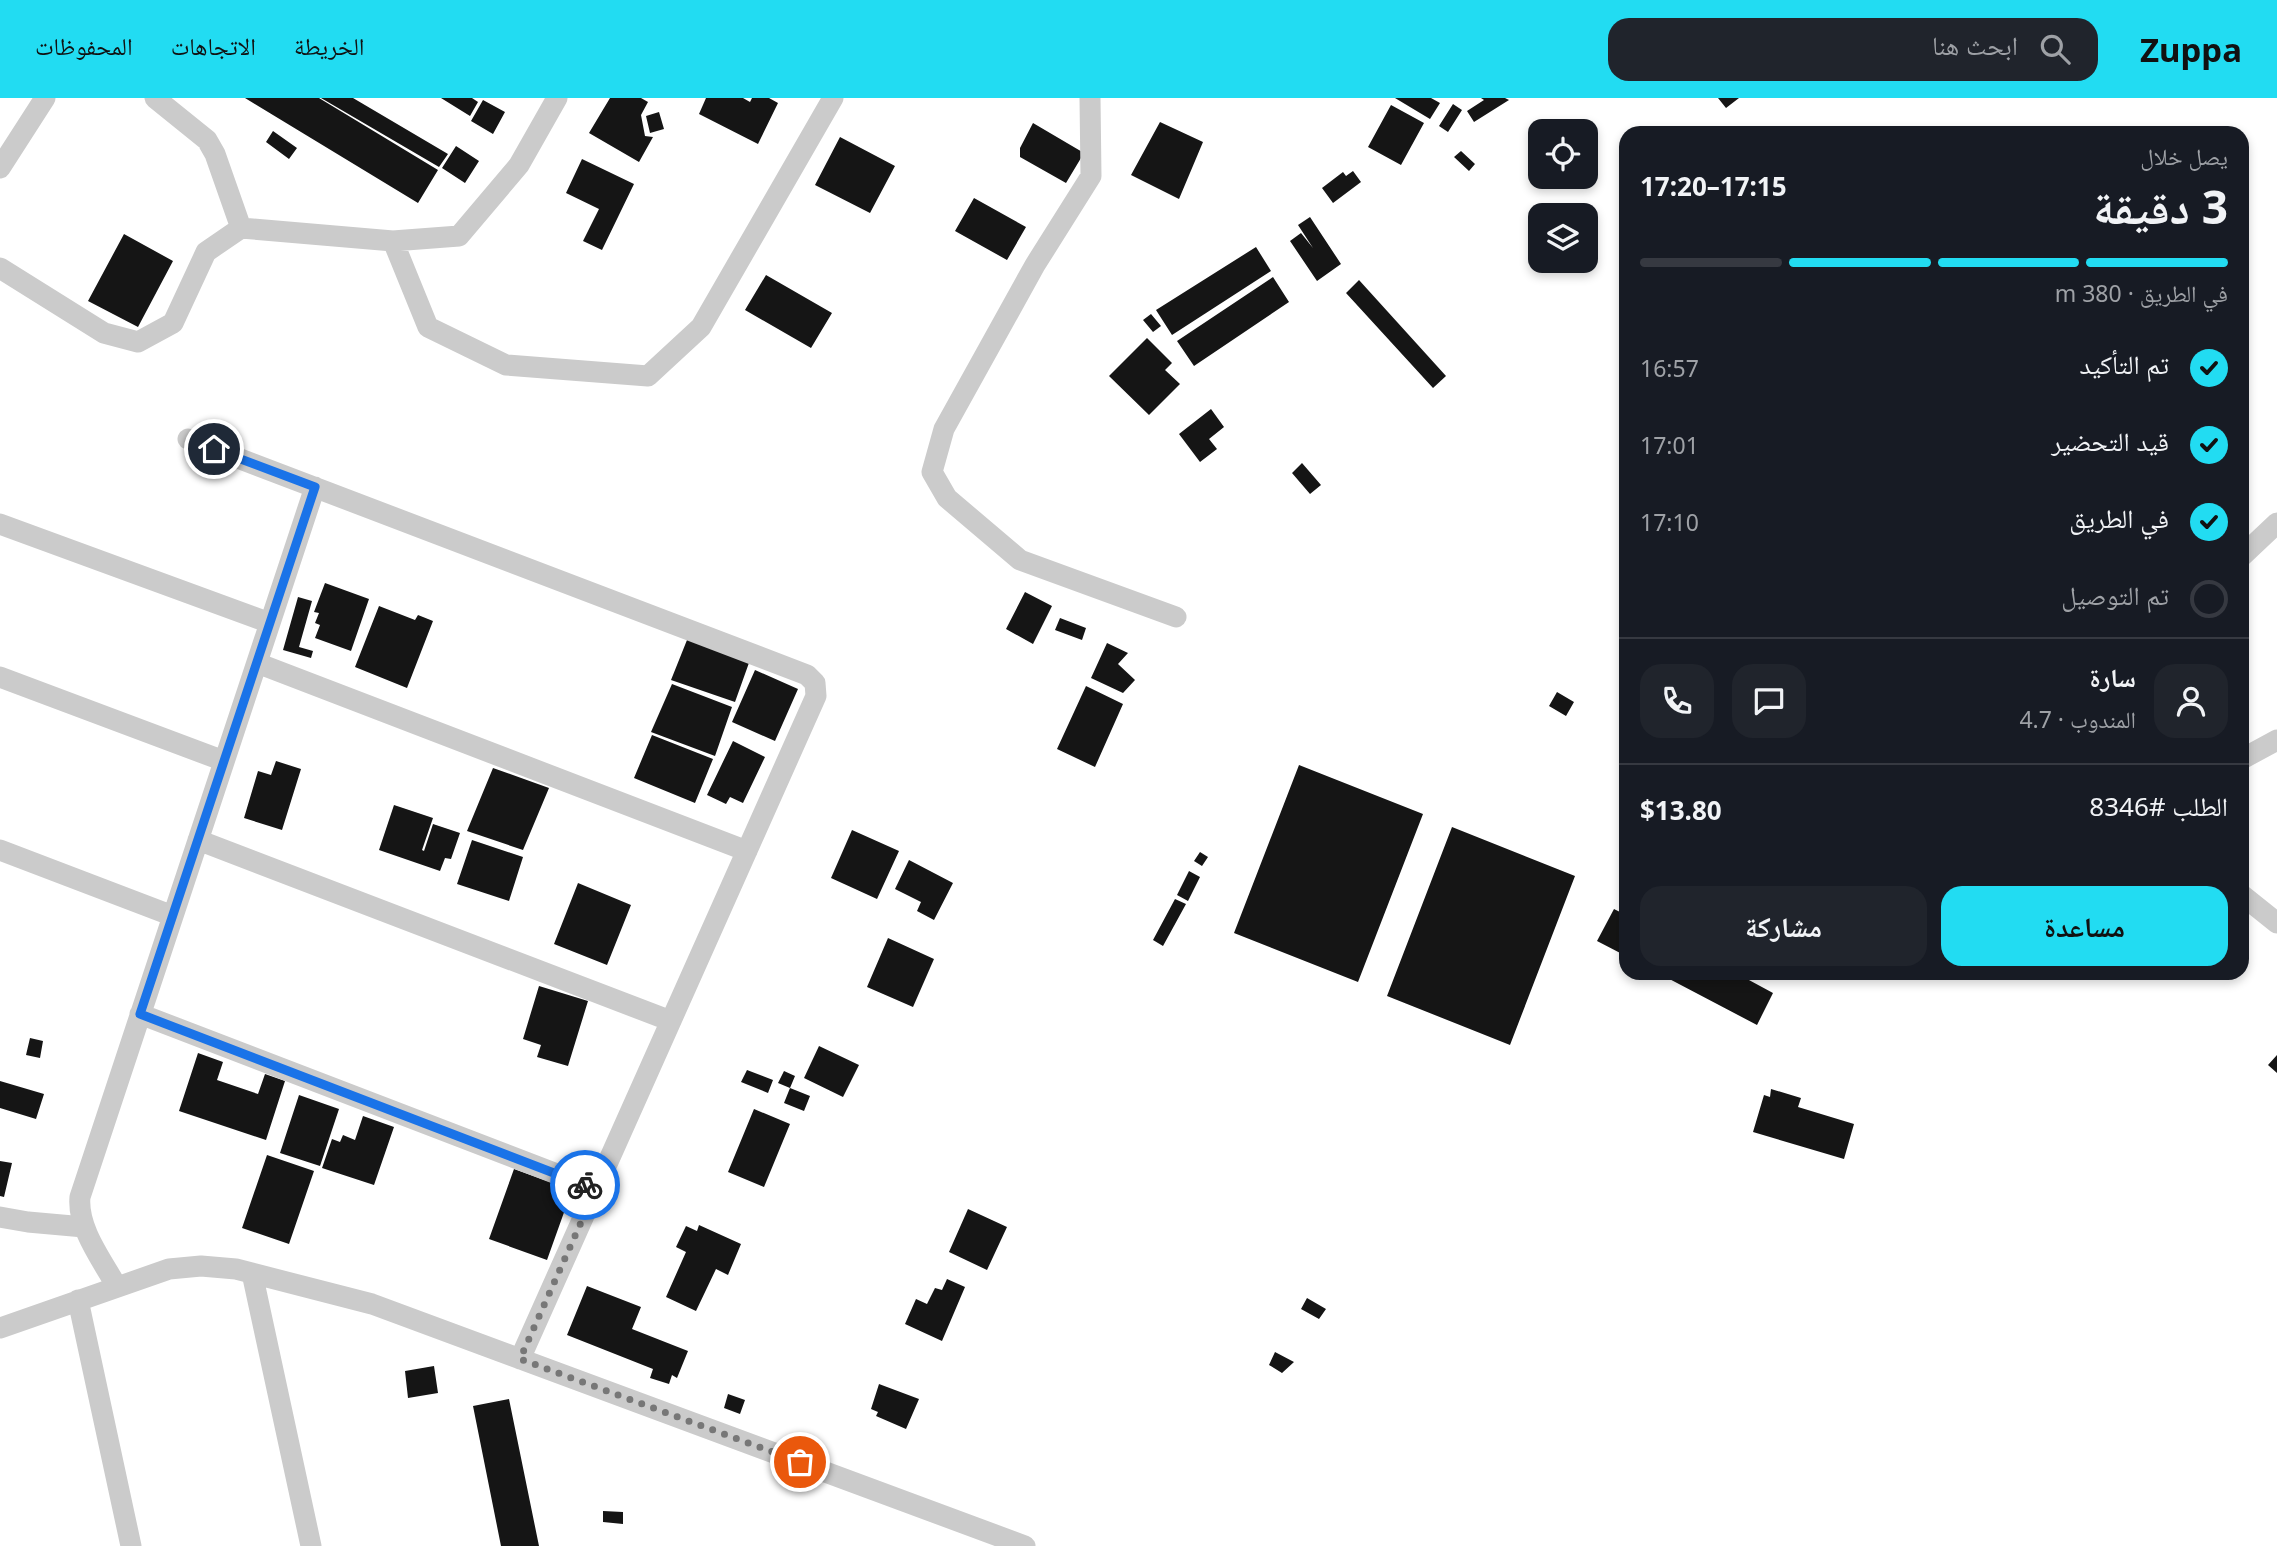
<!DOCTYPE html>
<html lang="ar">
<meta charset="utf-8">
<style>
body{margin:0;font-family:"Noto Sans","Noto Naskh Arabic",sans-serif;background:#20242c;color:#f1f3f6;direction:rtl;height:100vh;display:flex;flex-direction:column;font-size:26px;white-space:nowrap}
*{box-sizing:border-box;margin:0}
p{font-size:23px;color:#9ea1a6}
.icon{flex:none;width:38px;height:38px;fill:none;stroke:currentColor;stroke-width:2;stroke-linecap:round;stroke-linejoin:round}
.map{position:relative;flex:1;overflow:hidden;direction:ltr}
.sheet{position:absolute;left:1619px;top:28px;width:630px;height:854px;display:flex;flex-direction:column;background:#171b24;border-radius:21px;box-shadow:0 4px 10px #0003;direction:rtl}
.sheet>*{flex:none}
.fabs{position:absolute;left:1528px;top:21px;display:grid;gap:14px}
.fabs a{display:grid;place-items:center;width:70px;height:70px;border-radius:14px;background:#171b24;box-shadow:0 4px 10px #0003;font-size:35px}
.pin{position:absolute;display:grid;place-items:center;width:60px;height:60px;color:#fff;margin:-30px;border:4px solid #fff;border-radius:50%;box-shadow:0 2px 7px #0007}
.courier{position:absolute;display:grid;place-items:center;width:70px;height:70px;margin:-35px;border:5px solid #1a73e8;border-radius:50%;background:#fff;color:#222;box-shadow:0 2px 9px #0007}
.summary em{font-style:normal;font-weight:700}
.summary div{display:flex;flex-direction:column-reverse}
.summary{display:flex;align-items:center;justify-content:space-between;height:119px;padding:0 21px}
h1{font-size:46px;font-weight:700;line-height:52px}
.bar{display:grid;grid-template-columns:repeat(4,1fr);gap:10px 7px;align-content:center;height:84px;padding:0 21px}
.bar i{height:9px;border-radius:5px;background:#363941}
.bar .on{background:#22dcf2}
.bar p{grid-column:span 4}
.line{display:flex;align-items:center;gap:18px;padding:0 21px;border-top:2px solid #363941}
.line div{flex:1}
.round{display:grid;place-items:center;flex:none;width:74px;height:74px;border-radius:21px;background:#20242c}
ol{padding:0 21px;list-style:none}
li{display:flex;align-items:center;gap:21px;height:77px}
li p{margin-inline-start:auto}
li .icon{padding:7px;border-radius:50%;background:#22dcf2;color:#111;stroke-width:4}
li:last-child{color:#9ea1a6}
li i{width:38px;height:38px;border:4px solid #363941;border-radius:50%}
.action{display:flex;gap:14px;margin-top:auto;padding:14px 21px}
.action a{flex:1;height:80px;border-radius:21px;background:#22dcf2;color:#111;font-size:28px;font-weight:700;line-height:80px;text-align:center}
.action a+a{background:#20242c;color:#f1f3f6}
header{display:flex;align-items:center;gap:42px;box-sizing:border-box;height:98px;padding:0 35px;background:#22dcf2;color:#111}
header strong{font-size:33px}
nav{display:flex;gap:38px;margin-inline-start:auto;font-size:24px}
.search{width:490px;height:63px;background:#20242c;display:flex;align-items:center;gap:18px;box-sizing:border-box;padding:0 24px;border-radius:21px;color:#9ea1a6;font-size:26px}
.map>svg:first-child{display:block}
.building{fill:#151515}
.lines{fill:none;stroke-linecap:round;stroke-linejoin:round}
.street{stroke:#cbcbcb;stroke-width:21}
.done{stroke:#777;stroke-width:7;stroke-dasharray:0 12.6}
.route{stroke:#1a73e8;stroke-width:9}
</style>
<header>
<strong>Zuppa</strong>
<div class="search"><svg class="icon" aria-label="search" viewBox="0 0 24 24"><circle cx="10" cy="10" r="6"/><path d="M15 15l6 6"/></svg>ابحث هنا</div>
<nav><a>الخريطة</a><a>الاتجاهات</a><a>المحفوظات</a></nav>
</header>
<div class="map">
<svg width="2277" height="1448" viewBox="0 0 2277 1448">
<rect width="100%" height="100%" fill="#fff"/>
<!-- building -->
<path class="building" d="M 245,0 L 319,0 L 438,72 L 418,105 Z
M 321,0 L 353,0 L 448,56 L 439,69 Z
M 441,0 L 472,0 L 478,4 L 470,18 Z
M 610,0 L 641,0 L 648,4 L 641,17 L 645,38 L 653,39 L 639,64 L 589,35 Z
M 706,0 L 743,0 L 750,4 L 752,0 L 769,0 L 778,5 L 758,46 L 699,16 Z
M 1395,0 L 1431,0 L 1440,5 L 1430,21 Z
M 1481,0 L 1505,0 L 1509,2 L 1474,24 L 1467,13 L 1484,2 Z
M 1718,0 L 1739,0 L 1726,10 Z
M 483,2 L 505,14 L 493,36 L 471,23 Z
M 1453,6 L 1462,12 L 1448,34 L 1439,28 Z
M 1391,7 L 1424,25 L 1401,67 L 1368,49 Z
M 659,14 L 664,31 L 650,35 L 646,18 Z
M 1160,24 L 1203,44 L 1179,101 L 1131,77 Z
M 1033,25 L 1084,55 L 1066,85 L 1020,59 L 1020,50 Z
M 273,33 L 297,50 L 289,61 L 266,44 Z
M 840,39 L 895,68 L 870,115 L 815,87 Z
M 456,48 L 479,63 L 465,85 L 442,70 Z
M 1461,53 L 1475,66 L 1469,73 L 1454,59 Z
M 582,61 L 634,86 L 602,152 L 583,143 L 599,111 L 566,95 Z
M 1353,73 L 1361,84 L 1333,105 L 1322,90 L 1343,74 L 1346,78 Z
M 974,100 L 1026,129 L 1007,162 L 955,133 Z
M 1310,119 L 1341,166 L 1317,183 L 1290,143 L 1301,135 L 1313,150 L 1298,127 Z
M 124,136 L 173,163 L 138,229 L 88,203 Z
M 1256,149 L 1271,173 L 1172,237 L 1156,212 Z
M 766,177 L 832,215 L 811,250 L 745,212 Z
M 1273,179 L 1289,204 L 1194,268 L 1177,243 Z
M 1359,182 L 1446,278 L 1433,290 L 1346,195 Z
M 1151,216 L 1161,228 L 1153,234 L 1143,222 Z
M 1147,240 L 1172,265 L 1165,272 L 1180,286 L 1149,317 L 1109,278 Z
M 1211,311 L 1224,329 L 1209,341 L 1217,351 L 1200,364 L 1179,336 Z
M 1302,365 L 1321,387 L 1310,396 L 1292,375 Z
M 325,485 L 369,501 L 351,553 L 315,540 L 320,527 L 315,525 L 319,515 L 314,514 Z
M 1025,494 L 1052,508 L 1033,546 L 1006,531 Z
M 298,499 L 312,503 L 299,549 L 313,553 L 311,560 L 283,552 Z
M 379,508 L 415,522 L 418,517 L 433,523 L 407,590 L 355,569 Z
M 1060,520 L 1086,530 L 1082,542 L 1055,532 Z
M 689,537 L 750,562 L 735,604 L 671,582 Z
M 1107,545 L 1128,555 L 1118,566 L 1135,582 L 1123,595 L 1091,580 Z
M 755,572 L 798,591 L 775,643 L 732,624 Z
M 672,586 L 732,609 L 715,658 L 651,634 Z
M 1086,588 L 1123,606 L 1095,669 L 1057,651 Z
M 1557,594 L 1574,604 L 1566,618 L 1549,608 Z
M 652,637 L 713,661 L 695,705 L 634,680 Z
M 733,643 L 765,659 L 743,705 L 730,699 L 726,706 L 707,697 Z
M 276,663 L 301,671 L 282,732 L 244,720 L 258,673 L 271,677 Z
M 1299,667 L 1423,716 L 1358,884 L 1234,835 Z
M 493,670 L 549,690 L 523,752 L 467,733 Z
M 394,707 L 433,720 L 422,752 L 424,753 L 433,726 L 460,735 L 451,761 L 445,760 L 440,773 L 379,752 Z
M 1452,729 L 1575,778 L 1510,947 L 1387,898 Z
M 852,732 L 899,753 L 877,801 L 831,780 Z
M 472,742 L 523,759 L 509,803 L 457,786 Z
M 1200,754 L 1208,759 L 1202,768 L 1194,763 Z
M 909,762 L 953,785 L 934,822 L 917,813 L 921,804 L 895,791 Z
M 1189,773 L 1200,779 L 1188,803 L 1177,797 Z
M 578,785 L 631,807 L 607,867 L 554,846 Z
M 1175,801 L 1186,806 L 1163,848 L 1153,842 Z
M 1614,811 L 1626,817 L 1626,858 L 1597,843 Z
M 888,840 L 934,861 L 913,909 L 867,889 Z
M 1658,875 L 1736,875 L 1773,895 L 1757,927 Z
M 539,888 L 588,903 L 568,968 L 537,959 L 541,947 L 523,941 Z
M 30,940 L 43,943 L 40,960 L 26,957 Z
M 819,948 L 859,967 L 843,999 L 804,980 Z
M 198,955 L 223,964 L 217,982 L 258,996 L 265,976 L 285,983 L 266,1042 L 179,1013 Z
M 2277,957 L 2277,975 L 2268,967 Z
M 747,972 L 773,982 L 768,995 L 741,984 Z
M 784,973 L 795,978 L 790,990 L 810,998 L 804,1013 L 784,1005 L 790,990 L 778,985 Z
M 0,983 L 44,996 L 36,1021 L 0,1010 Z
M 1771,991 L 1801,1000 L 1798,1009 L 1854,1026 L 1844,1061 L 1753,1034 L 1764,997 L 1770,999 Z
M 299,997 L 339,1011 L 320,1068 L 280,1055 Z
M 754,1011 L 790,1026 L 764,1089 L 728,1074 Z
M 363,1018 L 394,1029 L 374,1087 L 322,1070 L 332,1041 L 340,1044 L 343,1037 L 355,1042 Z
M 267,1057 L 314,1073 L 289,1146 L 242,1130 Z
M 0,1063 L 12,1065 L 4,1099 L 0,1098 Z
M 514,1071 L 572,1092 L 547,1162 L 489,1141 Z
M 968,1111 L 1007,1129 L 987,1172 L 949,1154 Z
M 699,1127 L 741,1146 L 728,1177 L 716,1171 L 696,1213 L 666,1199 L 686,1154 L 676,1149 L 686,1128 L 697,1133 Z
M 947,1181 L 965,1189 L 942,1243 L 905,1226 L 916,1201 L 927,1206 L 935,1190 L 942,1192 Z
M 587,1188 L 641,1209 L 632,1231 L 688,1253 L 677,1280 L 672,1277 L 669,1286 L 650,1280 L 653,1271 L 567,1237 Z
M 1307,1200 L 1326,1211 L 1319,1221 L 1301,1211 Z
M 1275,1254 L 1294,1264 L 1282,1275 L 1269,1267 Z
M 434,1268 L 438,1295 L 408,1300 L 405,1273 Z
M 879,1286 L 919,1301 L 906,1331 L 876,1318 L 878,1314 L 871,1311 Z
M 728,1296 L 745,1302 L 740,1316 L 724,1310 Z
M 509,1301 L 539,1448 L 501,1448 L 473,1308 Z
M 603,1413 L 623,1414 L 623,1426 L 603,1424 Z"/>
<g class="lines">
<!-- street -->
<path class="street" d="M 155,0 L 207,42 L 215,56 L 241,130
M 1090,0 L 1091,78 L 1035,167 L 944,331 L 932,374 L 947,400 L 1020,462 L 1176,519
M 0,70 L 45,0
M 393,143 L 428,229 L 506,267 L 648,278 L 701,229 L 833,0
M 0,170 L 104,235 L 138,244 L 173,225 L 206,154 L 241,130 L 393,143 L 459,138 L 519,67 L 557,0
M 188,341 L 807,577 L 815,585 L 816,598 L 520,1261
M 0,426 L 270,525
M 2242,458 L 2277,425
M 257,565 L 747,753
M 0,579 L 224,663
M 2242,661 L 2277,642
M 198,742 L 671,923
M 0,752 L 173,818
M 2242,797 L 2277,825
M 140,916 L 596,1091
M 0,1119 L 28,1124 L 84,1129
M 252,1175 L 311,1448
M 117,1189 C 102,1162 77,1130 80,1099 L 315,389
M 78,1202 L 131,1448
M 0,1230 L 169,1171 L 201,1168 L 236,1171 L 372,1206 L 1025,1448"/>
</g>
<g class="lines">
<!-- done -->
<path class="done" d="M 585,1087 L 596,1091 L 520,1261 L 800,1364"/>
<!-- route -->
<path class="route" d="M 214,351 L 315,389 L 140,916 L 585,1087"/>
</g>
</svg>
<div class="fabs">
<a><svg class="icon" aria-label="locate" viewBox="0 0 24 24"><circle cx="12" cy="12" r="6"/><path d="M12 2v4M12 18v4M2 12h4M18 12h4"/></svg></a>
<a><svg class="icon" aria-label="layers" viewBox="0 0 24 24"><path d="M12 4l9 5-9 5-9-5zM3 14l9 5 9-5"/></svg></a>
</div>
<div class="pin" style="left:800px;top:1364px;background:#ea580c"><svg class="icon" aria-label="bag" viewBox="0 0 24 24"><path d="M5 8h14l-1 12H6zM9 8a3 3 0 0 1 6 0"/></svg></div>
<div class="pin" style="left:214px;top:351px;background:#1f2937"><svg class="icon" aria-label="home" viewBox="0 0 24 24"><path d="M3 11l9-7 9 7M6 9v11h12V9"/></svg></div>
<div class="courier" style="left:585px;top:1087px"><svg class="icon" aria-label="bike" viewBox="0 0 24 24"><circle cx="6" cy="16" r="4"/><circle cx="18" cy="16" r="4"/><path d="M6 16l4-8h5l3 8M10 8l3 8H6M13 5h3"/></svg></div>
<section class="sheet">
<div class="summary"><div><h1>3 دقيقة</h1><p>يصل خلال</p></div><em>17:15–17:20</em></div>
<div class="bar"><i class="on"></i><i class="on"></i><i class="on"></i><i></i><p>في الطريق · 380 m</p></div>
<ol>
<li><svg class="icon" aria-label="check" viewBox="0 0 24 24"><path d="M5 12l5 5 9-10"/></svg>تم التأكيد<p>16:57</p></li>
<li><svg class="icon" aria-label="check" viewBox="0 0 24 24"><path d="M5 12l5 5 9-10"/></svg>قيد التحضير<p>17:01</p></li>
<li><svg class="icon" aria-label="check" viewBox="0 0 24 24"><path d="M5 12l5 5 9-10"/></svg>في الطريق<p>17:10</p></li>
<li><i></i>تم التوصيل</li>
</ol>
<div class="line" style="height:126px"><a class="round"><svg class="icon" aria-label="person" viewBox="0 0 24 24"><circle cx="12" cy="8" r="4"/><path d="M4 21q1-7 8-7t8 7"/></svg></a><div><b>سارة</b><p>المندوب · 4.7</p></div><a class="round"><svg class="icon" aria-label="chat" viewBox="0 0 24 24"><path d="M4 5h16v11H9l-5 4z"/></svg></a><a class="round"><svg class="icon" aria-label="phone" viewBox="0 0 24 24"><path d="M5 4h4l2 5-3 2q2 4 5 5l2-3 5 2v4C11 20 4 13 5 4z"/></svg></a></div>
<div class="line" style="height:91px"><div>الطلب #8346</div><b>$13.80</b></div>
<div class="action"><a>مساعدة</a><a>مشاركة</a></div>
</section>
</div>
